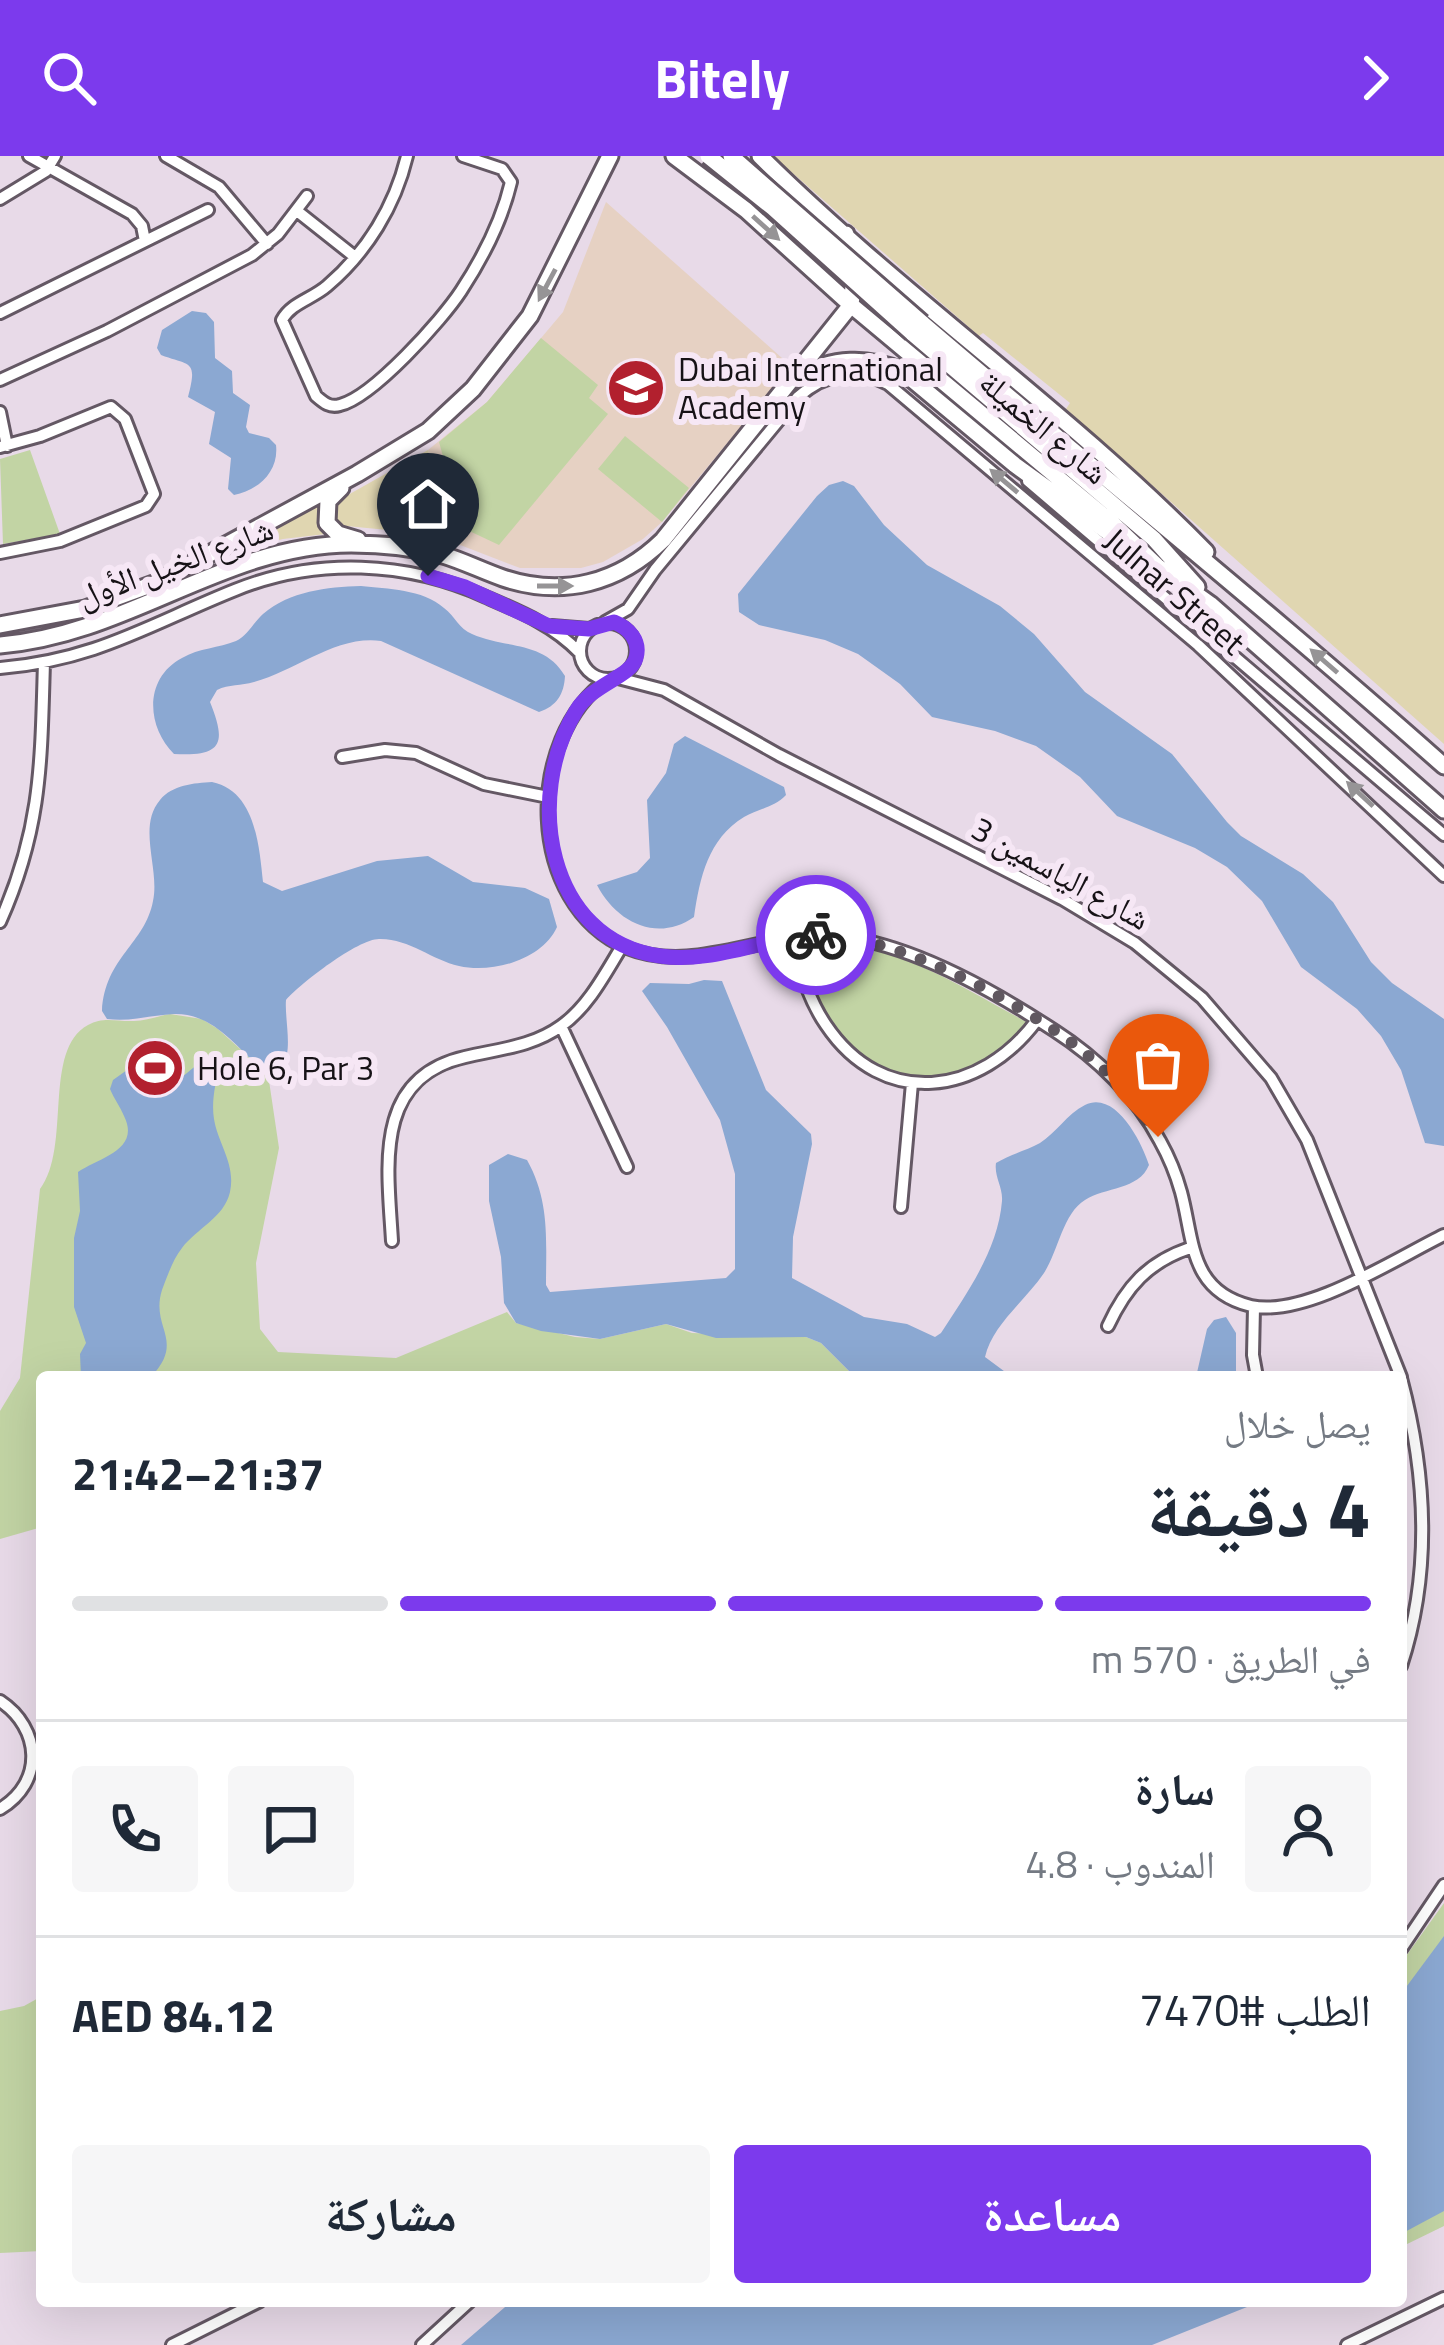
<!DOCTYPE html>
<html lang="ar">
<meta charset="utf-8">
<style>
body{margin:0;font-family:"Titillium Web","Noto Naskh Arabic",sans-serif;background:#f6f6f7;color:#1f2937;direction:rtl;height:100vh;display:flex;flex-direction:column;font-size:45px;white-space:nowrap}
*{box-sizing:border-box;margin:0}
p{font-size:39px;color:#747a83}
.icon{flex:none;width:66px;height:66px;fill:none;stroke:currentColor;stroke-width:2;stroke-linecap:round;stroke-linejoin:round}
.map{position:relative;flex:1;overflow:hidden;direction:ltr}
.side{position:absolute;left:36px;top:1215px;width:1371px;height:936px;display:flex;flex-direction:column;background:#fff;border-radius:12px;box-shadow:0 12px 48px #0002;direction:rtl}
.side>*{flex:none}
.pin{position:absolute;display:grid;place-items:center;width:102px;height:102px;color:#fff;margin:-123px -51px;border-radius:50% 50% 50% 0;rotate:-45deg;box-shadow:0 0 12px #0007}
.pin .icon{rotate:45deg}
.courier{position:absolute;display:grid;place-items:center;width:120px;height:120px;margin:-60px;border:9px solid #7c3aed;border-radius:50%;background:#fff;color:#222;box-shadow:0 3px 15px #0007}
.summary em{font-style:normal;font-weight:700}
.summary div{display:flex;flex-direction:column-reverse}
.summary{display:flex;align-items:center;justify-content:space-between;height:204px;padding:0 36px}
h1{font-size:78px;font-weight:700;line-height:90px}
.bar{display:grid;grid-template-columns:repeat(4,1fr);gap:18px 12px;align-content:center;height:144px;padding:0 36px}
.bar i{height:15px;border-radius:9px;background:#e0e1e3}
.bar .active{background:#7c3aed}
.bar p{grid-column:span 4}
.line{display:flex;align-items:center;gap:30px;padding:0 36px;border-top:3px solid #e0e1e3}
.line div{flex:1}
.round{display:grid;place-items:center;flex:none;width:126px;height:126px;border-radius:12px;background:#f6f6f7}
.cta{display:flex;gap:24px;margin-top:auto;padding:24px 36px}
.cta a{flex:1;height:138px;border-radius:12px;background:#7c3aed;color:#fff;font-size:48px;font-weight:700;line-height:138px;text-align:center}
.cta a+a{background:#f6f6f7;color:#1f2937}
header{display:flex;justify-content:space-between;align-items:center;height:156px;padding:0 36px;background:#7c3aed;color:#fff;font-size:54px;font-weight:700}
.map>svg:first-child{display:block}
.education{fill:#e6d1c3}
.green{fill:#c2d4a4}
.sand{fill:#e0d6b1}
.water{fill:#8ba8d2}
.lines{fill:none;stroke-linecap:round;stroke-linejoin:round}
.street-casing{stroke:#645864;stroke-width:16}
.secondary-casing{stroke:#645864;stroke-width:21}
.street{stroke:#fff;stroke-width:10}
.secondary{stroke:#fff;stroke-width:15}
.secondary-bridge-casing{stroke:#645864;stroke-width:21;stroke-linecap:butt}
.secondary-bridge{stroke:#fff;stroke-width:15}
.oneway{fill:#969496}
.done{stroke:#605860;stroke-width:12;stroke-dasharray:0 21.6}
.route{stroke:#7c3aed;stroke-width:15}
.labels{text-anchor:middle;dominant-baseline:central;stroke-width:12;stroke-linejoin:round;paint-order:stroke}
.poi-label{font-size:33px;fill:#161216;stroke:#f6e7f5;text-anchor:start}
.street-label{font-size:33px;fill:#161216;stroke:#f6e7f5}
</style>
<header><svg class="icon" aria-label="forward" viewBox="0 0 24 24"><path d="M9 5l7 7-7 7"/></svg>Bitely<svg class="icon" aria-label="search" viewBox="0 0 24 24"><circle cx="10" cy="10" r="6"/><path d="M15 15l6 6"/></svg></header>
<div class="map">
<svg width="1444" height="2189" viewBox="0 0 1444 2189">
<rect width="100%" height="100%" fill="#e8dae8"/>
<!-- education -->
<path class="education" d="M 606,46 L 791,210 L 662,366 L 643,383 L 603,406 L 581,412 L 520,412 L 455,387 L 428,294 L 487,246 L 563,156 Z"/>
<!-- green -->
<path class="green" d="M 541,182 L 598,229 L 589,242 L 608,258 L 499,389 L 463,372 L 439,286 L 487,246 Z
M 625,280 L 689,332 L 662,366 L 598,313 Z
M 30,294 L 60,378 L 3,388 L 0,303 Z
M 826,785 C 901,790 962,832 1027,866 C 973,940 874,941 827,858 C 814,837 809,812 801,788 Z
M 170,858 L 202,863 L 218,873 L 268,918 L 279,992 L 256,1107 L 260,1173 L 278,1196 L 396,1202 L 507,1156 L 516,1167 L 575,1181 L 600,1183 L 666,1168 L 692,1177 L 806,1181 L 821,1187 L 855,1221 L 42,1221 L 42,1371 L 0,1383 L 0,1255 L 20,1222 L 40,1033 C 72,991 42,894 88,869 C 104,860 117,866 134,865 C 146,865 158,860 170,858 Z
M 1444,1747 L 1444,2070 L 1401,2091 L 1401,1807 Z
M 42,1840 L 42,2095 L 0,2097 L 0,1855 L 24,1850 Z"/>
<!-- sand -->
<path class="sand" d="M 773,0 L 1444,0 L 1444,588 L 1066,253 L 1070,247 L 983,177 L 979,180 Z
M 428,294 L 455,387 L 398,375 L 336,369 L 331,353 L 339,344 Z
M 320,347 L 318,363 L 326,378 L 283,383 L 230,396 Z"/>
<!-- water -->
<path class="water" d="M 192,155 L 206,157 L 214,166 L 215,202 L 232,215 L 233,237 L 250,249 L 246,271 L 249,277 L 269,282 L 276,289 C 279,315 259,334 234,339 L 228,333 L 231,302 L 209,288 L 215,256 L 188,241 C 198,203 190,210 161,199 L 157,192 L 162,174 Z
M 843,325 L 854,330 L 884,369 L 927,409 L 1000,450 L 1034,478 L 1085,536 L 1172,598 L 1227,666 L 1241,680 L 1303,718 L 1333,746 L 1371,806 L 1392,827 L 1444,863 L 1444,990 L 1425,987 L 1401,914 L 1381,880 L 1357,853 L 1301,811 L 1262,745 L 1227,711 L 1195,692 L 1117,660 L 1080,621 L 1036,590 L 995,575 L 932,561 L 900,528 L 858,498 L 825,484 L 759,469 L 739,456 L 738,438 L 817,340 L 829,329 Z
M 361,430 C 387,433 423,433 444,452 C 455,460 459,473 472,478 C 505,493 544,484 565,520 C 564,538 557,550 539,556 L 381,485 C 336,479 296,515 254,526 C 241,530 229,528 217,534 L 210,546 C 226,586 224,601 174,598 C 146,570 144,522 182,502 C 199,492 219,492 236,485 C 247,480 254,466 263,458 C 290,435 327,431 361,430 Z
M 685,580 L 784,631 L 786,639 C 775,651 758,653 744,661 C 708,683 700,721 694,761 C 657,787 616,766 597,729 L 637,716 L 650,702 L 647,644 L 666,617 L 674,588 Z
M 212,626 C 255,635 259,688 263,726 L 282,735 L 377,705 L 428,700 L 473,726 L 525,732 L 549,743 L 557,771 C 543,803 493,818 459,810 C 432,804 408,782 379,783 C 358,783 301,827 286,844 C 284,868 299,914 268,918 C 238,895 216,857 174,858 C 150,859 132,866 107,863 L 102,855 C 105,801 145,788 153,745 C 160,713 137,671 160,644 C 172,629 194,627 212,626 Z
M 704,824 L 722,825 L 766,934 L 811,978 L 812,988 L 793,1081 L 792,1122 L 864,1161 L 907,1168 L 935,1181 L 941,1177 C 967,1137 998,1094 1002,1045 C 1003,1031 994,1021 996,1007 C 1009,999 1025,995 1040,987 C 1056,977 1067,958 1085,949 C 1116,934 1142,987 1149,1009 C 1139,1034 1105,1031 1085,1044 C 1063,1057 1058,1096 1044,1117 C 1026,1144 992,1169 985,1201 L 1012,1221 L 855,1221 L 821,1187 L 806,1181 L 716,1182 L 666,1168 L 600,1183 L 541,1175 L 516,1167 L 504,1147 L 501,1101 L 489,1045 L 489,1009 L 508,998 L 527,1004 C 550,1045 546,1084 546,1129 L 550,1136 L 726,1122 L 735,1113 L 735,1018 L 720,964 L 667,871 L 642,835 L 650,827 L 689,828 Z
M 208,901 L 217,901 L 220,907 C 216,925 211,945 214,963 C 218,988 236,1008 230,1036 C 224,1062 197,1072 182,1092 C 173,1103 167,1121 162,1134 C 150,1172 186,1184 151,1221 L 81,1221 L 80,1198 L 86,1187 L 74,1151 L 74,1082 L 80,1055 L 78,1016 C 99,1002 141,994 124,960 C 120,950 114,943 110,933 L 113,924 L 127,914 C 170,946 173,924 208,901 Z
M 1226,1161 L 1236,1177 L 1236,1221 L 1196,1221 L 1207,1173 L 1214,1164 Z
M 1444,1780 L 1444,2055 L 1401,2078 L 1401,1838 Z
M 512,2145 L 1262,2145 L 1152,2189 L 461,2189 Z"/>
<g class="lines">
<!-- street casing -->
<g class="street-casing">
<path id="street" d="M 29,0 L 132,58 L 142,70 L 145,85
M 166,0 L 219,31 L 267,88
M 407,0 C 395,50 367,96 327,130 C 312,143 291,147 282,164 L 316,240 C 324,247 330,252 340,249 C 373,241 442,164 461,135 C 482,103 502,64 511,26 L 502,13 L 463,0
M 0,43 L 46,15 L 55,0
M 297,55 L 355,101
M 0,157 L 208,54
M 0,224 L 107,175 L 252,99 L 278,78 L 307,40
M 0,256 L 7,290
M 0,291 L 40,280 L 111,251 L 125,263 L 154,338 L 146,350 L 60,385 L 0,397
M 1028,325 L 1444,679
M 605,466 L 628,453 L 655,414 L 798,241 C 826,217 855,211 888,228 L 1198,489 L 1444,720
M580 495a28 28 0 1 1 56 0a28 28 0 1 1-56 0Z
M 552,470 L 589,473
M 0,512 C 96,504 150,468 235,434 C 316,401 407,405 486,441 C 521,456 553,469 580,497
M 618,522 L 664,534 L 779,599 L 1062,743 L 1135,787 L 1202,842 L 1271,922 L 1307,984 L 1401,1221
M 608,523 C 524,582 525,748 627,792 C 688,817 752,782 814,780 C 892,776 991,833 1055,875 C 1097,902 1137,941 1160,985 C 1169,1001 1176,1018 1181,1036 C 1194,1084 1189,1135 1251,1150 C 1305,1162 1395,1103 1444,1079
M 342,601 L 385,594 L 416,597 L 484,628 L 548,641
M 0,766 C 42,672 41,606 44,506
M 791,782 C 800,812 808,843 826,869 C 883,954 981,940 1037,864
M 561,870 L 627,1011
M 901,1051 L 912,927
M 392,1085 C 388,1013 372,922 465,901 C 498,893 532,891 561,870 C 588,851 605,818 622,790
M 1254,1151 L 1253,1199 L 1257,1221
M 1108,1170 C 1126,1131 1148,1106 1190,1092
M 1401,1222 C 1426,1316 1432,1416 1401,1510
M 0,1545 C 41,1572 45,1626 0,1653
M 1401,1793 L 1444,1729
M 172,2189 L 260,2145
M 422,2189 L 470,2145
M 1347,2189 L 1444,2142"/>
</g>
<!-- secondary casing -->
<g class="secondary-casing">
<path id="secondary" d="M 674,0 L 746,54 L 851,149 L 1111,366 L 1157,410 L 1210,448 L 1444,654
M 760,0 C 901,140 1067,254 1206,396
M 922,167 C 1096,316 1273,458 1444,610
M 912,177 L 1154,383 L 1197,431
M 799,221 C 832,201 868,201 902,215 L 1015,309 L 1120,385
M 341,332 L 328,345 L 327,367 L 338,378 L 358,384
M 0,469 L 85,453 L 156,427 L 357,318 L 428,275 L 473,233 L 530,160 L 610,0
M 0,489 C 130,478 223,389 351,388 C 382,388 413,391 443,399 C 463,405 483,415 503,422 C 563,442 619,427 663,384 L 851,149 L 855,113 L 846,78"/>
</g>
<!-- street -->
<use href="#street" class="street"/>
<!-- secondary -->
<use href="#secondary" class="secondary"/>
<!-- secondary-bridge casing -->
<g class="secondary-bridge-casing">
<path id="secondary-bridge" d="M 708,0 L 773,52 L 912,177
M 731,0 L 922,167"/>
</g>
<!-- secondary-bridge -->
<use href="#secondary-bridge" class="secondary-bridge"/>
</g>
<!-- one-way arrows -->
<defs><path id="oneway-solid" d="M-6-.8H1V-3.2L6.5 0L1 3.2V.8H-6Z" transform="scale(3)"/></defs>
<g class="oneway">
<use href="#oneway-solid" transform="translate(766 72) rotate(42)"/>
<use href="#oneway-solid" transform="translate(547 129) rotate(118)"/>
<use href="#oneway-solid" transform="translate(1004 325) rotate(-140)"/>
<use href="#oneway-solid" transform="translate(555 430)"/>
<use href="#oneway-solid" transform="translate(1324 505) rotate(-139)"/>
<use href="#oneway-solid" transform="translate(1360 638) rotate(-137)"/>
</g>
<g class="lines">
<!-- done -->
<path class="done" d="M 816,779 C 894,777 1034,852 1092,903 C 1119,926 1139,952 1158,981"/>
<!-- route -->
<path class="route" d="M 428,420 L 465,431 L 549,470 L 589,473 L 614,466 C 629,472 641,485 636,502 C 631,521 592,528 576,555 C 524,640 546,784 660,800 C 712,808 764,782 816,779"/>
</g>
<!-- icons -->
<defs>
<g id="school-disc" transform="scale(3)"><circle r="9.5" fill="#b2202e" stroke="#f6e7f5"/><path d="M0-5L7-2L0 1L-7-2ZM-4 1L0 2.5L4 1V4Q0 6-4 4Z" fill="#fff"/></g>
<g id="stadium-disc" transform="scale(3)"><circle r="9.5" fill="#b2202e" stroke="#f6e7f5"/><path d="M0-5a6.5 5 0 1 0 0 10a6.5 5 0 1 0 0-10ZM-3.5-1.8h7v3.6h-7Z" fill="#fff"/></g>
</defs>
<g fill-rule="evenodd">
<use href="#school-disc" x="636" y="232"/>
<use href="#stadium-disc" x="155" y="912"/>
</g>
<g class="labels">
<!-- poi labels -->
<g class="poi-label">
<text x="678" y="213">Dubai International<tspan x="678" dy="38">Academy</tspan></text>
<text x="197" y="912">Hole 6, Par 3</text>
</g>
<!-- street labels -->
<g class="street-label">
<text transform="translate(1044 271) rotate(40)">شارع الخميلة</text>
<text transform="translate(175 406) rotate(-20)">شارع الخيل الأول</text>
<text transform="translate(1175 435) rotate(41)">Julnar Street</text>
<text transform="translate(1061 717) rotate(29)">شارع الياسمين 3</text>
</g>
</g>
</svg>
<div class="pin" style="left:1158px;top:981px;background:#ea580c"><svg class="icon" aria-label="bag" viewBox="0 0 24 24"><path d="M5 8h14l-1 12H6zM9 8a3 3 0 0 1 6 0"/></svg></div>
<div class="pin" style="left:428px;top:420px;background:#1f2937"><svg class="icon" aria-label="home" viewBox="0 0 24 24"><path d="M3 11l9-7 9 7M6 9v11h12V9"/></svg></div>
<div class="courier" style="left:816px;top:779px"><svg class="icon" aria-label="bike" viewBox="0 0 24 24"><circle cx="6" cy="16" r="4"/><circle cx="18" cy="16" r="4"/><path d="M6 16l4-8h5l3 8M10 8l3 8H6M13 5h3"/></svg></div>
<section class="side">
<div class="summary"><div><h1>4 دقيقة</h1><p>يصل خلال</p></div><em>21:37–21:42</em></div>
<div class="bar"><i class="active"></i><i class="active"></i><i class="active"></i><i></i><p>في الطريق · 570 m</p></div>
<div class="line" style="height:216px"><a class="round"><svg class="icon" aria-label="person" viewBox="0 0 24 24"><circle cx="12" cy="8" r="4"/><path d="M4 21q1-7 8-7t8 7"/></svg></a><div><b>سارة</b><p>المندوب · 4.8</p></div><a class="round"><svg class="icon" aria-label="chat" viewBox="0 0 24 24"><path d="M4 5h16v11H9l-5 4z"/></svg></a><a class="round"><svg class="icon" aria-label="phone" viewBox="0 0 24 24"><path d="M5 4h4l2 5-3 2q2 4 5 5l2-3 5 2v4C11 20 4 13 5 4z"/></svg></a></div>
<div class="line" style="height:156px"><div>الطلب #7470</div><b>AED 84.12</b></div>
<div class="cta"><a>مساعدة</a><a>مشاركة</a></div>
</section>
</div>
